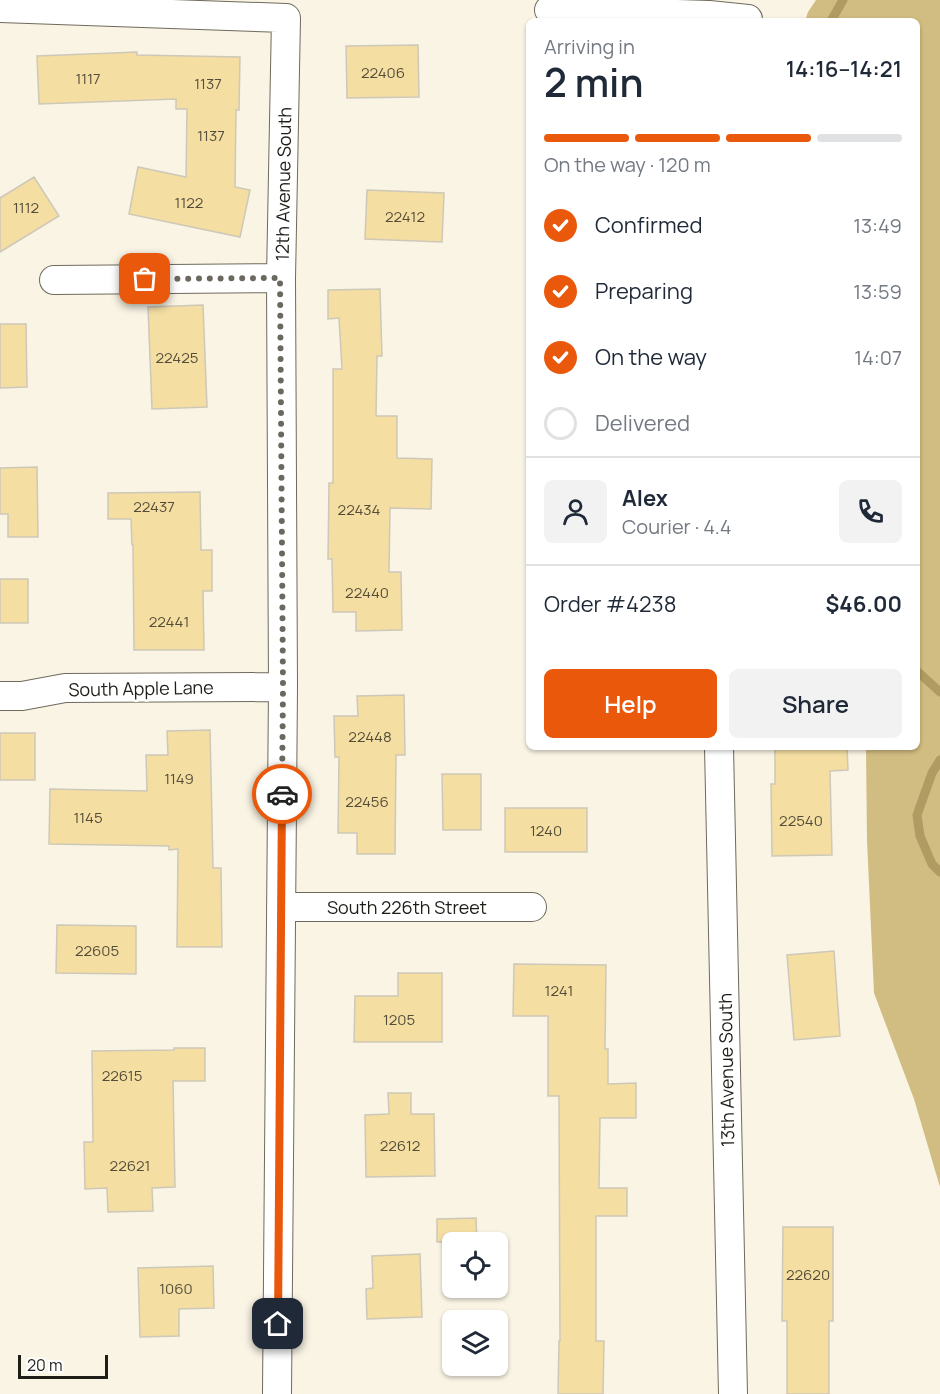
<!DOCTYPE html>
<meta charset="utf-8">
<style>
body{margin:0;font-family:Manrope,sans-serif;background:#f2f2f3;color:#1f2937;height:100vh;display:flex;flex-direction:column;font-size:22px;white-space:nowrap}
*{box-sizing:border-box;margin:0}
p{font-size:20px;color:#747a83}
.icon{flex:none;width:33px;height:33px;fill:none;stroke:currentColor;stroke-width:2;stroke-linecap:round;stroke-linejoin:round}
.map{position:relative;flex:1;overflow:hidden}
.drawer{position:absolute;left:526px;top:18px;width:394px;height:732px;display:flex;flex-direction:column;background:#fff;border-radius:9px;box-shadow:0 2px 4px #0004}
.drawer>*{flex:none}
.tools{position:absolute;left:442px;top:1232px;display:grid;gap:12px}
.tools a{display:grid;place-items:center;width:66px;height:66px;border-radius:9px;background:#fff;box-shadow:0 2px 4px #0004;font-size:30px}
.scale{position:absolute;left:18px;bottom:15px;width:90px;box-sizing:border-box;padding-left:6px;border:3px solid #1f1d18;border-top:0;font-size:16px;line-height:21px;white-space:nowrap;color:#1f1d18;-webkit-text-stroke:4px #fff;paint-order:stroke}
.pin{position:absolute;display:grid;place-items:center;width:51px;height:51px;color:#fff;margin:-26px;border-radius:12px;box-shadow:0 3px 9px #0006}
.courier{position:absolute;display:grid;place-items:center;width:60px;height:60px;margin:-30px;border:4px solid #ea580c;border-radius:50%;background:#fff;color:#222;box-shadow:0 2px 8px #0007}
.headline em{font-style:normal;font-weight:600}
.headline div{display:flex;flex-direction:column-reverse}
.headline{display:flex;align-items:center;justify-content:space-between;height:102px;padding:0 18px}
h1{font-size:39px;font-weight:600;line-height:45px}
.bar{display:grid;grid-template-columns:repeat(4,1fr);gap:9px 6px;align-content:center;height:72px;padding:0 18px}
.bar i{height:8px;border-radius:4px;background:#e0e1e3}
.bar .on{background:#ea580c}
.bar p{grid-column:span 4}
.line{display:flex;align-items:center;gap:15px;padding:0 18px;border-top:2px solid #e0e1e3}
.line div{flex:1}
.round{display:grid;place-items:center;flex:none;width:63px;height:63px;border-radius:9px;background:#f2f2f3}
ol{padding:0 18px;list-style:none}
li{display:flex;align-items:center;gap:18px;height:66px}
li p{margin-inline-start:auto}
li .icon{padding:6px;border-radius:50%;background:#ea580c;color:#fff;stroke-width:4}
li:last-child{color:#747a83}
li i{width:33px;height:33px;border:3px solid #e0e1e3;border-radius:50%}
.button{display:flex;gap:12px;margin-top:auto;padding:12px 18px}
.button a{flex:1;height:69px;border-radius:9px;background:#ea580c;color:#fff;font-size:24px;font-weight:600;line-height:69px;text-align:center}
.button a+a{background:#f2f2f3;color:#1f2937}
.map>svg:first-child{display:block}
.forest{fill:#d1bc81}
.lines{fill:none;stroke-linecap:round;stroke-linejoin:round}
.stream{stroke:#b09c62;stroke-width:9}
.building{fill:#f4dea2;stroke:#cec8b9;stroke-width:1.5}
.street-casing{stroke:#6f6a5c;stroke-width:30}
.street{stroke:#fff;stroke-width:28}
.done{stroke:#6b685f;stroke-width:6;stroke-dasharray:0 10.8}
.route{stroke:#ea580c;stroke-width:8}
.labels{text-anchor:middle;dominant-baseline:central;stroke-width:5;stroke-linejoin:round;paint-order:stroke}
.number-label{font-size:15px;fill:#544d3a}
.street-label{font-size:18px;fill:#1f1d18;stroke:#fff}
</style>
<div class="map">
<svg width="940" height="1394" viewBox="0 0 940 1394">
<rect width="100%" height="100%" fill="#f9f4e4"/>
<!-- forest -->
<path class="forest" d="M 816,0 L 940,0 L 940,1187 L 914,1099 L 874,993 L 867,840 L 866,747 L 918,747 L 918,21 L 805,21 L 808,12 Z"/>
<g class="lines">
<!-- stream -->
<path class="stream" d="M 831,21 L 843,0
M 918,672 L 940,692
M 940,760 L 932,773 L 917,815 L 920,836 L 932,864 L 940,872"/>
</g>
<!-- building -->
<path class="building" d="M 418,45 L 419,97 L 347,98 L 346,46 Z
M 137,52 L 137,55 L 240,57 L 239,110 L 236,110 L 235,187 L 250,190 L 240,237 L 129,214 L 138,167 L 186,177 L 187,109 L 176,109 L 176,99 L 39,104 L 37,56 Z
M 34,177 L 59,216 L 0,252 L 0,198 Z
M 367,190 L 444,193 L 442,242 L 365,239 Z
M 380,289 L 382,356 L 377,356 L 376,416 L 397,416 L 397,458 L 432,459 L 431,509 L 390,508 L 389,572 L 401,572 L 402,630 L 356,631 L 356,612 L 333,612 L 332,559 L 328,559 L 329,483 L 333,483 L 333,369 L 342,369 L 339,318 L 328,319 L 328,290 Z
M 203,305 L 207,407 L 152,409 L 148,307 Z
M 0,324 L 26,324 L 27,387 L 0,388 Z
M 37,467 L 38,537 L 8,537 L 8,514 L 0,514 L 0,468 Z
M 200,492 L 201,550 L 212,550 L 212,591 L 203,591 L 204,650 L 134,650 L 133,545 L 132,545 L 131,519 L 108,519 L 108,493 Z
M 0,579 L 28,579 L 28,623 L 0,623 Z
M 404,695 L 405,755 L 396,755 L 395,854 L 357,854 L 357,833 L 338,833 L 339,757 L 335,757 L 334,716 L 358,716 L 357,696 Z
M 210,730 L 213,868 L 221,868 L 222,947 L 177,947 L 178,849 L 169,850 L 169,846 L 49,844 L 50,789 L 147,791 L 146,755 L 168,755 L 167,731 Z
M 0,733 L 35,733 L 35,780 L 0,780 Z
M 775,747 L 847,747 L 848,770 L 830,771 L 832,855 L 772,856 L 771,784 L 775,784 Z
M 442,774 L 481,774 L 481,830 L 443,830 Z
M 505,808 L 587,808 L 587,852 L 505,852 Z
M 57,925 L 136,926 L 136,974 L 56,973 Z
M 834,951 L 840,1036 L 794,1040 L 787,955 Z
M 514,964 L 606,965 L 605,1049 L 608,1049 L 608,1084 L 636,1083 L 636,1118 L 600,1118 L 599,1188 L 627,1188 L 627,1216 L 596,1216 L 596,1341 L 604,1341 L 603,1394 L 558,1394 L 559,1341 L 560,1341 L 559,1096 L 548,1096 L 548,1016 L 513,1016 Z
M 398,973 L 442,973 L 442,1042 L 354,1042 L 355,996 L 398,996 Z
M 174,1048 L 205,1048 L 205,1081 L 173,1081 L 175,1187 L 152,1188 L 153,1211 L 108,1212 L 107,1188 L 85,1189 L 84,1142 L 93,1142 L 92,1051 L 174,1050 Z
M 388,1093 L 411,1093 L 411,1114 L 434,1114 L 435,1176 L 366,1177 L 365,1115 L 389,1114 Z
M 476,1218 L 477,1242 L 437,1242 L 437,1219 Z
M 783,1227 L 833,1227 L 833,1321 L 829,1321 L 829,1394 L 787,1394 L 787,1321 L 782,1321 Z
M 420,1254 L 422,1317 L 367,1319 L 366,1289 L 373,1288 L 372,1256 Z
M 213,1266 L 214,1308 L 179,1309 L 179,1336 L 140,1337 L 138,1268 Z"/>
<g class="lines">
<!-- street casing -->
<g class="street-casing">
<path id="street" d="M 0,6 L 0,8 L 286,18 L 281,278 L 283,687 L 277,1394
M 549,10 L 709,15 L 748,19
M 54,280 L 281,278
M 0,696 L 22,696 L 65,688 L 283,687
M 719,747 L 733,1394
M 281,907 L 532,907"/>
</g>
<!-- street -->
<use href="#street" class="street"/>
</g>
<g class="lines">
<!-- done -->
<path class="done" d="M 145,279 L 280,278 L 283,687 L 282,794"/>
<!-- route -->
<path class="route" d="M 278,1324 L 282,794"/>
</g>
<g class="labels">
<!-- number labels -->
<g class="number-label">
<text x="383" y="72">22406</text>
<text x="88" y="78">1117</text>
<text x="208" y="83">1137</text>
<text x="211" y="135">1137</text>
<text x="189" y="202">1122</text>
<text x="26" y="207">1112</text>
<text x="405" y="216">22412</text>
<text x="177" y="357">22425</text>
<text x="154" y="506">22437</text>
<text x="359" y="509">22434</text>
<text x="367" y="592">22440</text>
<text x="169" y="621">22441</text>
<text x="370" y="736">22448</text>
<text x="179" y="778">1149</text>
<text x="367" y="801">22456</text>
<text x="88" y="817">1145</text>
<text x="801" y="820">22540</text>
<text x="546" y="830">1240</text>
<text x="97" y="950">22605</text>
<text x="559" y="990">1241</text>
<text x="399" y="1019">1205</text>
<text x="122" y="1075">22615</text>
<text x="400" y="1145">22612</text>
<text x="130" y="1165">22621</text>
<text x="808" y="1274">22620</text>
<text x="176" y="1288">1060</text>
</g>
<!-- street labels -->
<g class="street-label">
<text transform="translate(283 184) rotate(-89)">12th Avenue South</text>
<text transform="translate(141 688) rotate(-1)">South Apple Lane</text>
<text x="407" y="907">South 226th Street</text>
<text transform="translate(726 1070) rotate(-91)">13th Avenue South</text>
</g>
</g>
</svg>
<div class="tools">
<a><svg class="icon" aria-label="locate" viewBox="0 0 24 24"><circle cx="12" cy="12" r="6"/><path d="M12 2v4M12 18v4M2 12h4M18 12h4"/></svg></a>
<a><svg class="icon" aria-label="layers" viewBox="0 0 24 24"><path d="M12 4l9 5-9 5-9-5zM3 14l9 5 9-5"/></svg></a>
</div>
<div class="scale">20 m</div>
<div class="pin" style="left:145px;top:279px;background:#ea580c"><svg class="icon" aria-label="bag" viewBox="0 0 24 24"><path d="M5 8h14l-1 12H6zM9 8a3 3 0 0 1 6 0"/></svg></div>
<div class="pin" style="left:278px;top:1324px;background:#1f2937"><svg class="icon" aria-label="home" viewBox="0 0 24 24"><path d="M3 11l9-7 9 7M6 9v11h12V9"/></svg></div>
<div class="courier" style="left:282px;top:794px"><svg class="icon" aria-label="car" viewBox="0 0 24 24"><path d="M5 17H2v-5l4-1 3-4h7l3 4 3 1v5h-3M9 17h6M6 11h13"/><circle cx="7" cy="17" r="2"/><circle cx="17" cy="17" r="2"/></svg></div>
<section class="drawer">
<div class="headline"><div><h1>2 min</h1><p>Arriving in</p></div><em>14:16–14:21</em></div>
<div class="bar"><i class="on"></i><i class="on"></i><i class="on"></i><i></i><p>On the way · 120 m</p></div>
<ol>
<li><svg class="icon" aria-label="check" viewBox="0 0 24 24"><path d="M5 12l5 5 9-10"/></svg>Confirmed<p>13:49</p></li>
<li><svg class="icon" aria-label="check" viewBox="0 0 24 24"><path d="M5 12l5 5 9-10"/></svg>Preparing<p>13:59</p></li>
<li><svg class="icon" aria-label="check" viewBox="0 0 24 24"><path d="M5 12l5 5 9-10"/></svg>On the way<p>14:07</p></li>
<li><i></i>Delivered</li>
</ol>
<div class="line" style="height:108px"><a class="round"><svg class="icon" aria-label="person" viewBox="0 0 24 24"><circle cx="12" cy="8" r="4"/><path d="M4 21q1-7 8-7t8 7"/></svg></a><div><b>Alex</b><p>Courier · 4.4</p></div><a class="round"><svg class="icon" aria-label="phone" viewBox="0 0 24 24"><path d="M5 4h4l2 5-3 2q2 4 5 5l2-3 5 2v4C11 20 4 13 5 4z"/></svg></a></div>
<div class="line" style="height:78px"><div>Order #4238</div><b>$46.00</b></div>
<div class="button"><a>Help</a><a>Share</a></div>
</section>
</div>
